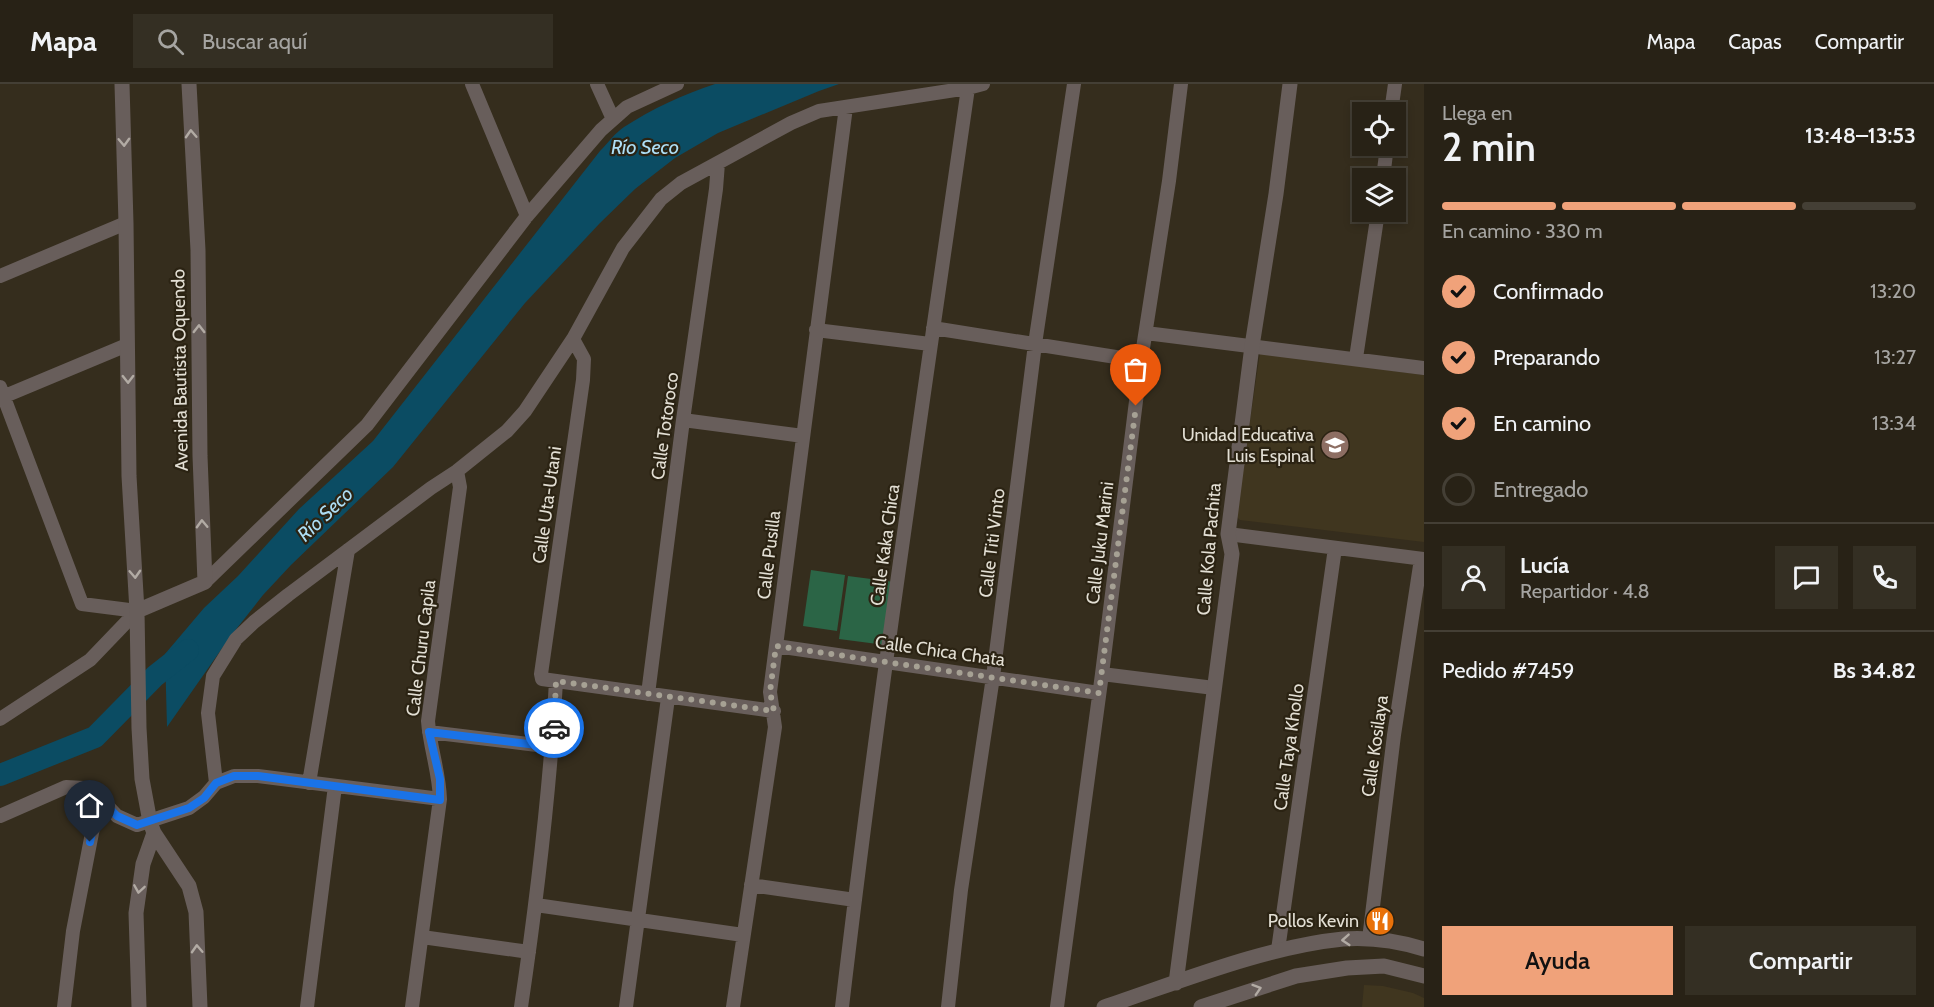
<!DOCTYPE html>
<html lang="es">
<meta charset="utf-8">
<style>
body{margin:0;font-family:Cabin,sans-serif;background:#342f23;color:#f1f3f6;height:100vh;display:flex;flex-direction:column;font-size:22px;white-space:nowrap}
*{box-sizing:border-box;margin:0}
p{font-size:20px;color:#a5a4a1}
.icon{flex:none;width:33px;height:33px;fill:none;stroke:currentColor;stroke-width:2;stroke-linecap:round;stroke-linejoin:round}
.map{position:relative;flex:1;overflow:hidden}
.drawer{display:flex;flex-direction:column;background:#282216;width:510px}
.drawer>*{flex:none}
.fabs{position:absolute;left:1352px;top:18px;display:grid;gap:12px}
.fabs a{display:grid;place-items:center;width:54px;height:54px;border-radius:0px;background:#282216;box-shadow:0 3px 9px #0003,0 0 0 2px #443f35;font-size:30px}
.pin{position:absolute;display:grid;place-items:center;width:51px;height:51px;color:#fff;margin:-62px -26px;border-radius:50% 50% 50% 0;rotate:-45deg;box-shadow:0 0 6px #0007}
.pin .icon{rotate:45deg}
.courier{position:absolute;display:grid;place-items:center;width:60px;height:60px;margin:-30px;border:4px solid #1a73e8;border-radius:50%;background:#fff;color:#222;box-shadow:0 2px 8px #0007}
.headline em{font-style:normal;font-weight:600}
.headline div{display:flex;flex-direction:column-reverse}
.headline{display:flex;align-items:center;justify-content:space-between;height:102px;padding:0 18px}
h1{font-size:39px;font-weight:600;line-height:45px}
.bar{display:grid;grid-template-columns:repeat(4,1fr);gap:9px 6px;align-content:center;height:72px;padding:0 18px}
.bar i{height:8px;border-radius:4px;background:#443f35}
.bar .selected{background:#f0a27a}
.bar p{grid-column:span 4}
.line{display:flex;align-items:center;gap:15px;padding:0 18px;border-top:2px solid #443f35}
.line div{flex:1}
.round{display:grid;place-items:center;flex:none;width:63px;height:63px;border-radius:0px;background:#342f23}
ol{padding:0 18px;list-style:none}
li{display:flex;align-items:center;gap:18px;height:66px}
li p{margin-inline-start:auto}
li .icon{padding:6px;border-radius:50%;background:#f0a27a;color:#111;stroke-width:4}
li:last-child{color:#a5a4a1}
li i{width:33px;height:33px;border:3px solid #443f35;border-radius:50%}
.cta{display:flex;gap:12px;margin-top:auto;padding:12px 18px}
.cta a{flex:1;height:69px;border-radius:0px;background:#f0a27a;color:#111;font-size:24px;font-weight:600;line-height:69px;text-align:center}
.cta a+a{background:#342f23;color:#f1f3f6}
header{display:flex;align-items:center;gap:36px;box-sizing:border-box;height:84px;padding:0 30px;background:#282216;border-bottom:2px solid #443f35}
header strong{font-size:28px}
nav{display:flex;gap:33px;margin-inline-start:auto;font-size:21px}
.search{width:420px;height:54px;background:#342f23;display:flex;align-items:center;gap:15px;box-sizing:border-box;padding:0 21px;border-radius:0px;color:#a5a4a1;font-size:22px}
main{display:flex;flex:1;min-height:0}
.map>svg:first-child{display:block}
.built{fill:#40361f}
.green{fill:#2b6546}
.water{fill:#0b4c63}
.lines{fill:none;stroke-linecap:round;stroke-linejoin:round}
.river{stroke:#0b4c63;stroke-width:22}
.minor{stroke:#685e5b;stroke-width:14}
.tertiary{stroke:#685e5b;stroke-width:15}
.oneway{stroke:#b2aba4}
.done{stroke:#a6a194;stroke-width:6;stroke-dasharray:0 10.8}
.route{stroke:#1a73e8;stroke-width:8}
.labels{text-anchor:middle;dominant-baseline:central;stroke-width:4.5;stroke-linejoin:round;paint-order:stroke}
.street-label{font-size:18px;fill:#e3dfd4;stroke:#2b2313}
.poi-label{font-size:18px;fill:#e3dfd4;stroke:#2b2313;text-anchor:end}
.water-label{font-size:20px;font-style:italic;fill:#addef5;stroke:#2b2313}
</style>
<header>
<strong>Mapa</strong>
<div class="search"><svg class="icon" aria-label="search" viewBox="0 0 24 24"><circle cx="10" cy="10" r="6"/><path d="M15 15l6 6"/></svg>Buscar aquí</div>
<nav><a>Mapa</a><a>Capas</a><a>Compartir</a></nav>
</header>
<main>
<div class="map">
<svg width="1424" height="923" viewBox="0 0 1424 923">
<rect width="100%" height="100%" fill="#352d1d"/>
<!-- built -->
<path class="built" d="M 1260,269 L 1424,291 L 1424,458 L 1240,436 L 1236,432 Z
M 1364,901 L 1383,902 L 1413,909 L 1424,914 L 1424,923 L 1362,923 Z"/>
<!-- green -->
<path class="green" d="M 811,486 L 845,491 L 837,547 L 803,542 Z
M 848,492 L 902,499 L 893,562 L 839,555 Z"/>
<!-- water -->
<path class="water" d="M 715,0 L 839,0 L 819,7 L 718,49 L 675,74 L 635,105 L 600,139 L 525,219 L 393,383 L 291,481 L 263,511 L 230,553 L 167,643 L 165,570 L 204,524 L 238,492 L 299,425 L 373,357 L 600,67 C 608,59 615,49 624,43 C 652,25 684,10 715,0 Z"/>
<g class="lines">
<!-- river -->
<path class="river" d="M 0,691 L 95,653 L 155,592 L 188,566"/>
<!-- minor -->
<path class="minor" d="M 472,0 L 527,132
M 597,0 L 613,35
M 1391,28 L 1395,0
M 1383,94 L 1387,62
M 0,192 L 126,139
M 933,244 L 1141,277
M 816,246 L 930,260
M 1146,249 L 1424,284
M 573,255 L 584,275 L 583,296 L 541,590 L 542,595 L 774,627
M 1356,274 L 1378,128
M 0,303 L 82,520 L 137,527
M 0,314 L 127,261
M 683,336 L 803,352
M 1228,450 L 1424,475
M 205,498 L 367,341 L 527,132 L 601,46 L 627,23 L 677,0
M 776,562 L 1099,609
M 1102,590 L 1214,604
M 648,610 L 683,336 L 716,105 L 718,79
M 0,635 L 90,576 L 137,527
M 429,648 L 553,663
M 216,699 L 234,692 L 258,692 L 440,715
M 309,699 L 348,466
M 0,732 L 66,703 L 84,704 L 99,713 L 117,732 L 137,741 L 189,724 L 204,713 L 216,699 L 208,629 L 213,592 L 236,555 L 254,538 L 288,511 L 431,404 L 457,387 L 507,347 L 525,327 L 573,255 L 623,164 L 661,115 L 681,99 L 791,39 L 819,27 L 968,4 L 983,0
M 751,801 L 855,816
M 536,821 L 743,851
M 422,853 L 529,868
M 1369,855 L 1394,651 L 1421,475
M 1278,866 L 1335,464
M 64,923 L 73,847 L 99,713
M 307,923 L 335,702
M 412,923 L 440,715 C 439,687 430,664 428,637 L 460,403 L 457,387
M 521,923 C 537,815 550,706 556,597
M 626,923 L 668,614
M 733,923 L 775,643 L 770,608 L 846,23
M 842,923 C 878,616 924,310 968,4
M 948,923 L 961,806 L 993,593 L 1035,260 L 1074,0
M 1057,923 L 1102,590 L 1141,277 L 1169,97 L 1181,0"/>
<!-- tertiary -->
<path class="tertiary" d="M 122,0 L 126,139 L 129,392 L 137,527 L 139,644 L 142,695 L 150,738 L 154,749 L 189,802 L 196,828 L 200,923
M 137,527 L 205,498 L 200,372 L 198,166 L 189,0
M 1176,899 L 1232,470 L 1228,450 L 1252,262 L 1276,110 L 1290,0
M 139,923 L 136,829 L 143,780 L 154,749
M 1104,923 C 1179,898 1264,863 1343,855 C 1370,853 1398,857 1424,865
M 1201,923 L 1296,892 L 1347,884 L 1384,882 L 1424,892"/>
</g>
<!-- one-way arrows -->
<defs><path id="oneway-chevron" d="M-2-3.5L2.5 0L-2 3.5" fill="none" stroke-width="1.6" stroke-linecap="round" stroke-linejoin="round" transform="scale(1.5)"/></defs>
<g class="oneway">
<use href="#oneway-chevron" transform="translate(191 50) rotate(-93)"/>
<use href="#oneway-chevron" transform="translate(124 58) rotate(88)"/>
<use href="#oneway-chevron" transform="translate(199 245) rotate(-90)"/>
<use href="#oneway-chevron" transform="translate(128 295) rotate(89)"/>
<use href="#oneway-chevron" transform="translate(202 440) rotate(-92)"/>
<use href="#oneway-chevron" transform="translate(135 490) rotate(87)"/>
<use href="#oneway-chevron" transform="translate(139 805) rotate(99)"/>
<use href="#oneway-chevron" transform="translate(1346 856) rotate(176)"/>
<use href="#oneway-chevron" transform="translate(197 865) rotate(-93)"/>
<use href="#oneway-chevron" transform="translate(1257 905) rotate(-18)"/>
</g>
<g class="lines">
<!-- done -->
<path class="done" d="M 554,644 L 556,597 L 774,627 L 770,608 L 776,562 L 1099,609 L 1136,322"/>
<!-- route -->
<path class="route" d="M 90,758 L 99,713 L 117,732 L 137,741 L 189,724 L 204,714 L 216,699 L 234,692 L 258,692 L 440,716 L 440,695 L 429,648 L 553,663 L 554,644"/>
</g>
<!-- icons -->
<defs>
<g id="school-disc" transform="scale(1.5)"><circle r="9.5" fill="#8d6e63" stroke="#2b2313"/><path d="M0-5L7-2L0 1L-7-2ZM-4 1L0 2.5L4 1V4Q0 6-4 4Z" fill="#fff"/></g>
<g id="restaurant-disc" transform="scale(1.5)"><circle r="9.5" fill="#e8710a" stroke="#2b2313"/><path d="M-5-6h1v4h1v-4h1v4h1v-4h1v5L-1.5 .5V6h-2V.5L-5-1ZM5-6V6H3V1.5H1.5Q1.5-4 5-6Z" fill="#fff"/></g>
</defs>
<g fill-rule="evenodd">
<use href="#school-disc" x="1335" y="361"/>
<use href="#restaurant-disc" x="1380" y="837"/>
</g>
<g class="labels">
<!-- street labels -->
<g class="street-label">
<text transform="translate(180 286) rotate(-91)">Avenida Bautista Oquendo</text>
<text transform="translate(665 342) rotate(-82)">Calle Totoroco</text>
<text transform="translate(547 421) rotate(-82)">Calle Uta-Utani</text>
<text transform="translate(992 459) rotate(-83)">Calle Titi Vinto</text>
<text transform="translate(1100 459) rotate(-83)">Calle Juku Marini</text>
<text transform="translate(885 461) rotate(-82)">Calle Kaka Chica</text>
<text transform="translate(1209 465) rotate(-85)">Calle Kola Pachita</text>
<text transform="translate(769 471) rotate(-83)">Calle Pusilla</text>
<text transform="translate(421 564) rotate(-83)">Calle Churu Capila</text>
<text transform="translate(940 567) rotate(8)">Calle Chica Chata</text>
<text transform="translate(1375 662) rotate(-82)">Calle Kosilaya</text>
<text transform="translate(1289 663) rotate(-82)">Calle Taya Khollo</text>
</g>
<!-- poi labels -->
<g class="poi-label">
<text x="1314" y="351">Unidad Educativa<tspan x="1314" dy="21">Luis Espinal</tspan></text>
<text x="1359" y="837">Pollos Kevin</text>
</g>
<!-- water labels -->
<g class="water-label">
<text x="645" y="63">Río Seco</text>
<text transform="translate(325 430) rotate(-44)">Río Seco</text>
</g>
</g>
</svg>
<div class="fabs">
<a><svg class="icon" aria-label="locate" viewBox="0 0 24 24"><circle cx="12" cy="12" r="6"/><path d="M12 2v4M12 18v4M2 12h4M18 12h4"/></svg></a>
<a><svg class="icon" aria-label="layers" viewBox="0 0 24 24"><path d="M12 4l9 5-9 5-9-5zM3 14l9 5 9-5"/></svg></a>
</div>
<div class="pin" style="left:1136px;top:322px;background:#ea580c"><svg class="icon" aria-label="bag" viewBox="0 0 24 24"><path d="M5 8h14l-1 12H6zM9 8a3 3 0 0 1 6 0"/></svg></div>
<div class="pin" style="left:90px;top:758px;background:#1f2937"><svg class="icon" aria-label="home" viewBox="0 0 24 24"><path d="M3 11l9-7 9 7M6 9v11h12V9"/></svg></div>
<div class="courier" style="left:554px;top:644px"><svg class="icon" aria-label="car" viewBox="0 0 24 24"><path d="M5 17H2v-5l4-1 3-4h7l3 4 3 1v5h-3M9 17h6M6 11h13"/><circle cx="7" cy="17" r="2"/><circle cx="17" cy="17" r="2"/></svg></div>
</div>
<section class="drawer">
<div class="headline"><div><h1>2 min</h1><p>Llega en</p></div><em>13:48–13:53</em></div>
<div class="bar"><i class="selected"></i><i class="selected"></i><i class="selected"></i><i></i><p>En camino · 330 m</p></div>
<ol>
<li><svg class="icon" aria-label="check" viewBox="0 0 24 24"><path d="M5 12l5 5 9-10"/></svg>Confirmado<p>13:20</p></li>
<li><svg class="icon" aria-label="check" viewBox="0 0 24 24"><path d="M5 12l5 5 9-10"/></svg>Preparando<p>13:27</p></li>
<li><svg class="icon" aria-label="check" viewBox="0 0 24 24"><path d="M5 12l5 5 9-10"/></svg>En camino<p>13:34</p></li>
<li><i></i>Entregado</li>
</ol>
<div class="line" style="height:108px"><a class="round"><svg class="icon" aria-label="person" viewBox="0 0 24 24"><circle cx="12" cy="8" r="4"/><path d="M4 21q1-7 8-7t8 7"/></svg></a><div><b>Lucía</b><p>Repartidor · 4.8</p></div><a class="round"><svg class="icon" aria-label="chat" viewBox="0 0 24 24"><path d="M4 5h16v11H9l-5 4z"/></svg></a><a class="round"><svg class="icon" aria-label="phone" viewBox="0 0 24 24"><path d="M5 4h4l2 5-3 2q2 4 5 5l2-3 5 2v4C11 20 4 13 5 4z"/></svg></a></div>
<div class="line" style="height:78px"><div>Pedido #7459</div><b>Bs 34.82</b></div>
<div class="cta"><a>Ayuda</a><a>Compartir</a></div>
</section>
</main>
